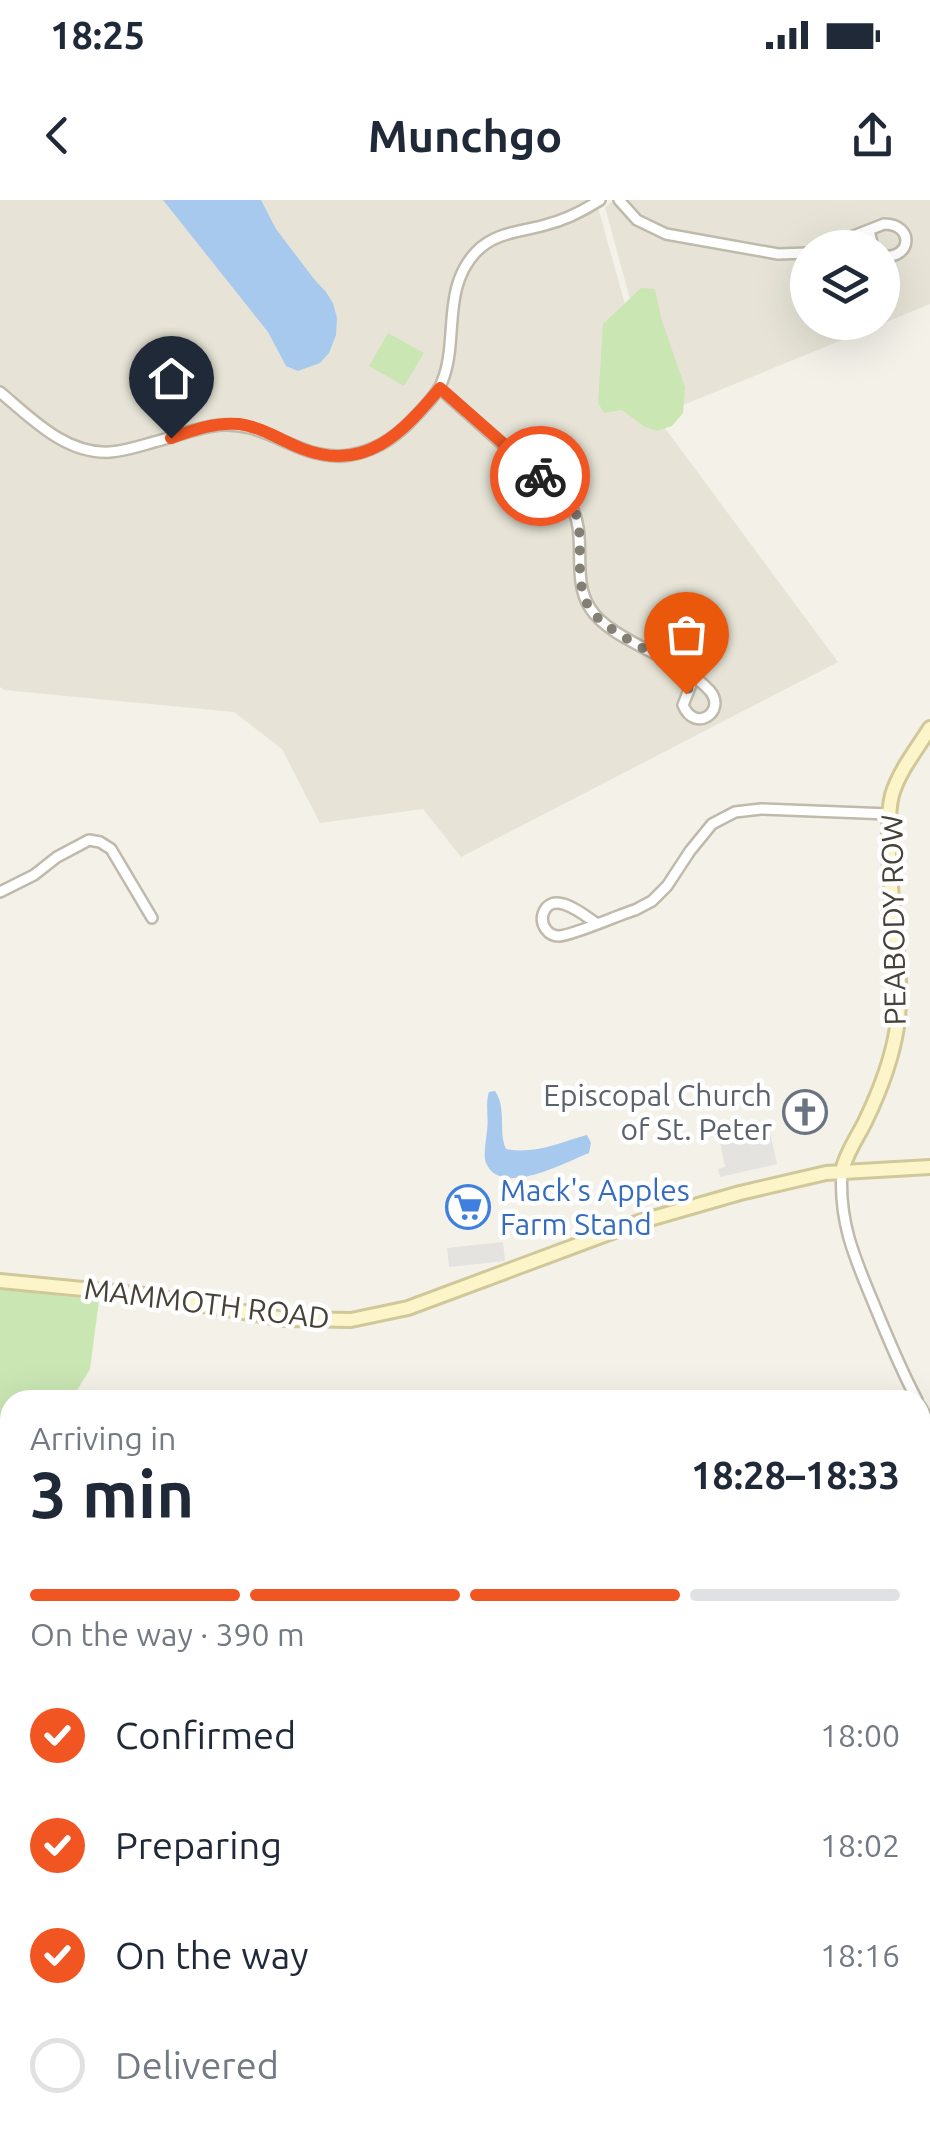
<!DOCTYPE html>
<meta charset="utf-8">
<style>
body{margin:0;font-family:Ubuntu,sans-serif;background:#f6f6f7;color:#1f2937;height:100vh;display:flex;flex-direction:column;font-size:38px;white-space:nowrap}
*{box-sizing:border-box;margin:0}
p{font-size:32px;color:#747a83}
.icon{flex:none;width:55px;height:55px;fill:none;stroke:currentColor;stroke-width:2;stroke-linecap:round;stroke-linejoin:round}
.map{position:relative;flex:1;overflow:hidden}
.sheet{position:absolute;left:0px;top:1190px;width:930px;height:750px;display:flex;flex-direction:column;background:#fff;border-radius:30px 30px 0 0;box-shadow:0 10px 40px #0002}
.sheet>*{flex:none}
.controls{position:absolute;left:790px;top:30px;display:grid;gap:20px}
.controls a{display:grid;place-items:center;width:110px;height:110px;border-radius:50%;background:#fff;box-shadow:0 10px 40px #0002;font-size:50px}
.pin{position:absolute;display:grid;place-items:center;width:85px;height:85px;color:#fff;margin:-102px -42px;border-radius:50% 50% 50% 0;rotate:-45deg;box-shadow:0 0 10px #0007}
.pin .icon{rotate:45deg}
.courier{position:absolute;display:grid;place-items:center;width:100px;height:100px;margin:-50px;border:8px solid #f15622;border-radius:50%;background:#fff;color:#222;box-shadow:0 2px 12px #0007}
.headline em{font-style:normal;font-weight:700}
.headline div{display:flex;flex-direction:column-reverse}
.headline{display:flex;align-items:center;justify-content:space-between;height:170px;padding:0 30px}
h1{font-size:65px;font-weight:700;line-height:75px}
.bar{display:grid;grid-template-columns:repeat(4,1fr);gap:15px 10px;align-content:center;height:120px;padding:0 30px}
.bar i{height:12px;border-radius:8px;background:#e0e1e3}
.bar .on{background:#f15622}
.bar p{grid-column:span 4}
ol{padding:0 30px;list-style:none}
li{display:flex;align-items:center;gap:30px;height:110px}
li p{margin-inline-start:auto}
li .icon{padding:10px;border-radius:50%;background:#f15622;color:#fff;stroke-width:4}
li:last-child{color:#747a83}
li i{width:55px;height:55px;border:5px solid #e0e1e3;border-radius:50%}
.status{display:flex;justify-content:space-between;align-items:center;height:70px;padding:0 50px;background:#fff;direction:ltr}
.status svg{height:28px;fill:currentColor}
header{display:flex;justify-content:space-between;align-items:center;height:130px;padding:0 30px;background:#fff;font-size:45px;font-weight:700}
.map>svg:first-child{display:block}
.residential{fill:#e7e4d7;fill-rule:evenodd}
.green{fill:#c9e6b3}
.parking{fill:#e5e3e0}
.water{fill:#a7c9ed}
.lines{fill:none;stroke-linecap:round;stroke-linejoin:round}
.stream{stroke:#a7c9ed;stroke-width:2.5}
.street-casing{stroke:#bfbaab;stroke-width:14}
.secondary-casing{stroke:#d1c899;stroke-width:18}
.street{stroke:#fff;stroke-width:9}
.secondary{stroke:#fcf5c9;stroke-width:12}
.done{stroke:#837f75;stroke-width:10;stroke-dasharray:0 18}
.route{stroke:#f15622;stroke-width:12}
.labels{text-anchor:middle;dominant-baseline:central;stroke-width:9;stroke-linejoin:round;paint-order:stroke}
.street-label{font-size:30px;fill:#474237;stroke:#fff}
.worship-label{font-size:30px;fill:#5b616d;stroke:#fff;text-anchor:end}
.shop-label{font-size:30px;fill:#366cbe;stroke:#fff;text-anchor:start}
</style>
<div class="status"><b>18:25</b><svg viewBox="0 0 49 12"><path d="M0 12V9h3v3zM5 12V6h3v6zM10 12V3h3v9zM15 12V0h3v12zM26 1h20v11H26zM47 4h2v5h-2z"/></svg></div>
<header><svg class="icon" aria-label="back" viewBox="0 0 24 24"><path d="M15 5l-7 7 7 7"/></svg>Munchgo<svg class="icon" aria-label="share" viewBox="0 0 24 24"><path d="M12 15V3M7 8l5-5 5 5M5 13v7h14v-7"/></svg></header>
<div class="map">
<svg width="930" height="1940" viewBox="0 0 930 1940">
<rect width="100%" height="100%" fill="#f3f1e8"/>
<!-- residential -->
<path class="residential" d="M 0,0 L 596,0 L 656,216 L 838,462 L 461,657 L 423,609 L 320,623 L 282,549 L 234,512 L 4,490 L 0,487 Z
M 614,0 L 930,0 L 930,104 L 661,214 L 605,7 ZM 808,48 L 882,48 L 882,122 L 808,122 Z"/>
<!-- green -->
<path class="green" d="M 641,88 L 655,89 L 661,118 L 685,187 L 683,213 L 672,226 L 657,231 L 645,227 L 622,210 L 604,213 L 598,203 L 603,124 Z
M 388,133 L 424,153 L 404,186 L 369,166 Z
M 0,1089 L 99,1100 L 90,1169 L 71,1200 L 10,1200 L 10,1315 L 0,1306 Z"/>
<!-- parking -->
<path class="parking" d="M 772,920 L 774,926 L 769,928 L 777,964 L 720,977 L 718,969 L 725,967 L 718,932 Z
M 503,1042 L 505,1061 L 449,1067 L 447,1048 Z"/>
<!-- water -->
<path class="water" d="M 163,0 L 261,0 L 276,29 L 314,79 L 326,92 L 333,103 L 337,118 L 336,135 L 329,153 L 320,163 L 298,171 L 286,166 L 268,132 Z
M 495,891 C 507,908 498,931 506,949 C 534,955 561,942 587,935 L 591,943 L 589,953 C 566,962 501,998 486,963 C 483,955 486,941 487,931 C 489,918 485,904 489,892 Z"/>
<g class="lines">
<!-- stream -->
<path class="stream" d="M 0,1820 L 6,1813 L 10,1816"/>
<!-- street casing -->
<g class="street-casing">
<path id="street" d="M 619,0 L 637,20 L 666,34 L 778,54 L 808,53
M 869,30 L 873,48
M 823,48 L 884,24 C 915,24 912,60 882,56
M 439,188 L 570,304 C 589,335 570,377 590,408 C 611,442 680,457 710,491 C 727,511 695,534 683,505 L 694,477
M 0,192 C 31,218 66,255 110,252 C 125,251 140,246 154,242 C 174,237 193,229 213,226 C 266,217 300,264 350,255 C 374,251 393,239 409,223 C 420,211 436,197 442,182 C 459,141 441,89 476,52 C 495,32 520,32 545,25 C 565,20 583,11 600,0
M 0,692 L 34,675 L 57,657 L 89,640 L 100,642 L 111,649 L 152,718
M 596,723 C 584,715 552,688 543,714 C 540,725 548,736 559,736 C 574,735 618,715 635,710 L 652,701 L 667,686 L 690,651 L 712,624 L 735,612 L 761,609 L 889,614
M 842,971 C 838,1026 858,1065 878,1114 C 890,1143 902,1172 917,1200
M 920,1206 L 930,1224
M 202,1930 L 205,1940
M 427,1930 L 427,1940
M 540,1930 L 549,1940
M 0,1938 L 93,1937 L 131,1930"/>
</g>
<!-- secondary casing -->
<g class="secondary-casing">
<path id="secondary" d="M 842,971 C 846,953 857,938 865,922 C 879,893 892,860 897,827 C 905,767 888,702 889,641 C 889,626 888,610 892,595 C 899,571 917,549 930,528
M 0,1081 L 145,1095 L 284,1119 L 351,1120 L 408,1108 L 639,1022 L 740,993 L 826,973 L 930,967"/>
</g>
<!-- street -->
<use href="#street" class="street"/>
<!-- secondary -->
<use href="#secondary" class="secondary"/>
</g>
<g class="lines">
<!-- done -->
<path class="done" d="M 540,276 C 551,285 568,296 574,309 C 587,337 571,379 590,409 C 605,432 668,460 694,477 L 686,494"/>
<!-- route -->
<path class="route" d="M 171,238 C 193,230 215,222 239,224 C 262,227 282,241 303,249 C 366,273 403,232 440,188 L 540,276"/>
</g>
<!-- icons -->
<defs>
<g id="church-ring" transform="scale(2.25)"><circle r="9.5" fill="#fff" stroke="#6b7280" stroke-width="1.5"/><path d="M-1.2-6h2.4v3.5h3.3v2.4h-3.3V6h-2.4V-.1h-3.3v-2.4h3.3Z" fill="#6b7280"/></g>
<g id="supermarket-ring" transform="scale(2.25)"><circle r="9.5" fill="#fff" stroke="#3f7fe0" stroke-width="1.5"/><path d="M-6-5.5h2.5l.6 2H6L4.5 2H-2.5L-4.4-4H-6ZM-1.5 3.2a1.3 1.3 0 1 0 .1 0ZM3 3.2a1.3 1.3 0 1 0 .1 0Z" fill="#3f7fe0"/></g>
</defs>
<g fill-rule="evenodd">
<use href="#church-ring" x="805" y="912"/>
<use href="#supermarket-ring" x="468" y="1007"/>
</g>
<g class="labels">
<!-- street labels -->
<g class="street-label">
<text transform="translate(893 720) rotate(-91)">PEABODY ROW</text>
<text transform="translate(207 1103) rotate(7)">MAMMOTH ROAD</text>
</g>
<!-- worship labels -->
<g class="worship-label">
<text x="772" y="895">Episcopal Church<tspan x="772" dy="34">of St. Peter</tspan></text>
</g>
<!-- shop labels -->
<g class="shop-label">
<text x="500" y="990">Mack's Apples<tspan x="500" dy="34">Farm Stand</tspan></text>
</g>
</g>
</svg>
<div class="controls">
<a><svg class="icon" aria-label="layers" viewBox="0 0 24 24"><path d="M12 4l9 5-9 5-9-5zM3 14l9 5 9-5"/></svg></a>
</div>
<div class="pin" style="left:686px;top:494px;background:#ea580c"><svg class="icon" aria-label="bag" viewBox="0 0 24 24"><path d="M5 8h14l-1 12H6zM9 8a3 3 0 0 1 6 0"/></svg></div>
<div class="pin" style="left:171px;top:238px;background:#1f2937"><svg class="icon" aria-label="home" viewBox="0 0 24 24"><path d="M3 11l9-7 9 7M6 9v11h12V9"/></svg></div>
<div class="courier" style="left:540px;top:276px"><svg class="icon" aria-label="bike" viewBox="0 0 24 24"><circle cx="6" cy="16" r="4"/><circle cx="18" cy="16" r="4"/><path d="M6 16l4-8h5l3 8M10 8l3 8H6M13 5h3"/></svg></div>
<section class="sheet">
<div class="headline"><div><h1>3 min</h1><p>Arriving in</p></div><em>18:28–18:33</em></div>
<div class="bar"><i class="on"></i><i class="on"></i><i class="on"></i><i></i><p>On the way · 390 m</p></div>
<ol>
<li><svg class="icon" aria-label="check" viewBox="0 0 24 24"><path d="M5 12l5 5 9-10"/></svg>Confirmed<p>18:00</p></li>
<li><svg class="icon" aria-label="check" viewBox="0 0 24 24"><path d="M5 12l5 5 9-10"/></svg>Preparing<p>18:02</p></li>
<li><svg class="icon" aria-label="check" viewBox="0 0 24 24"><path d="M5 12l5 5 9-10"/></svg>On the way<p>18:16</p></li>
<li><i></i>Delivered</li>
</ol>
</section>
</div>
